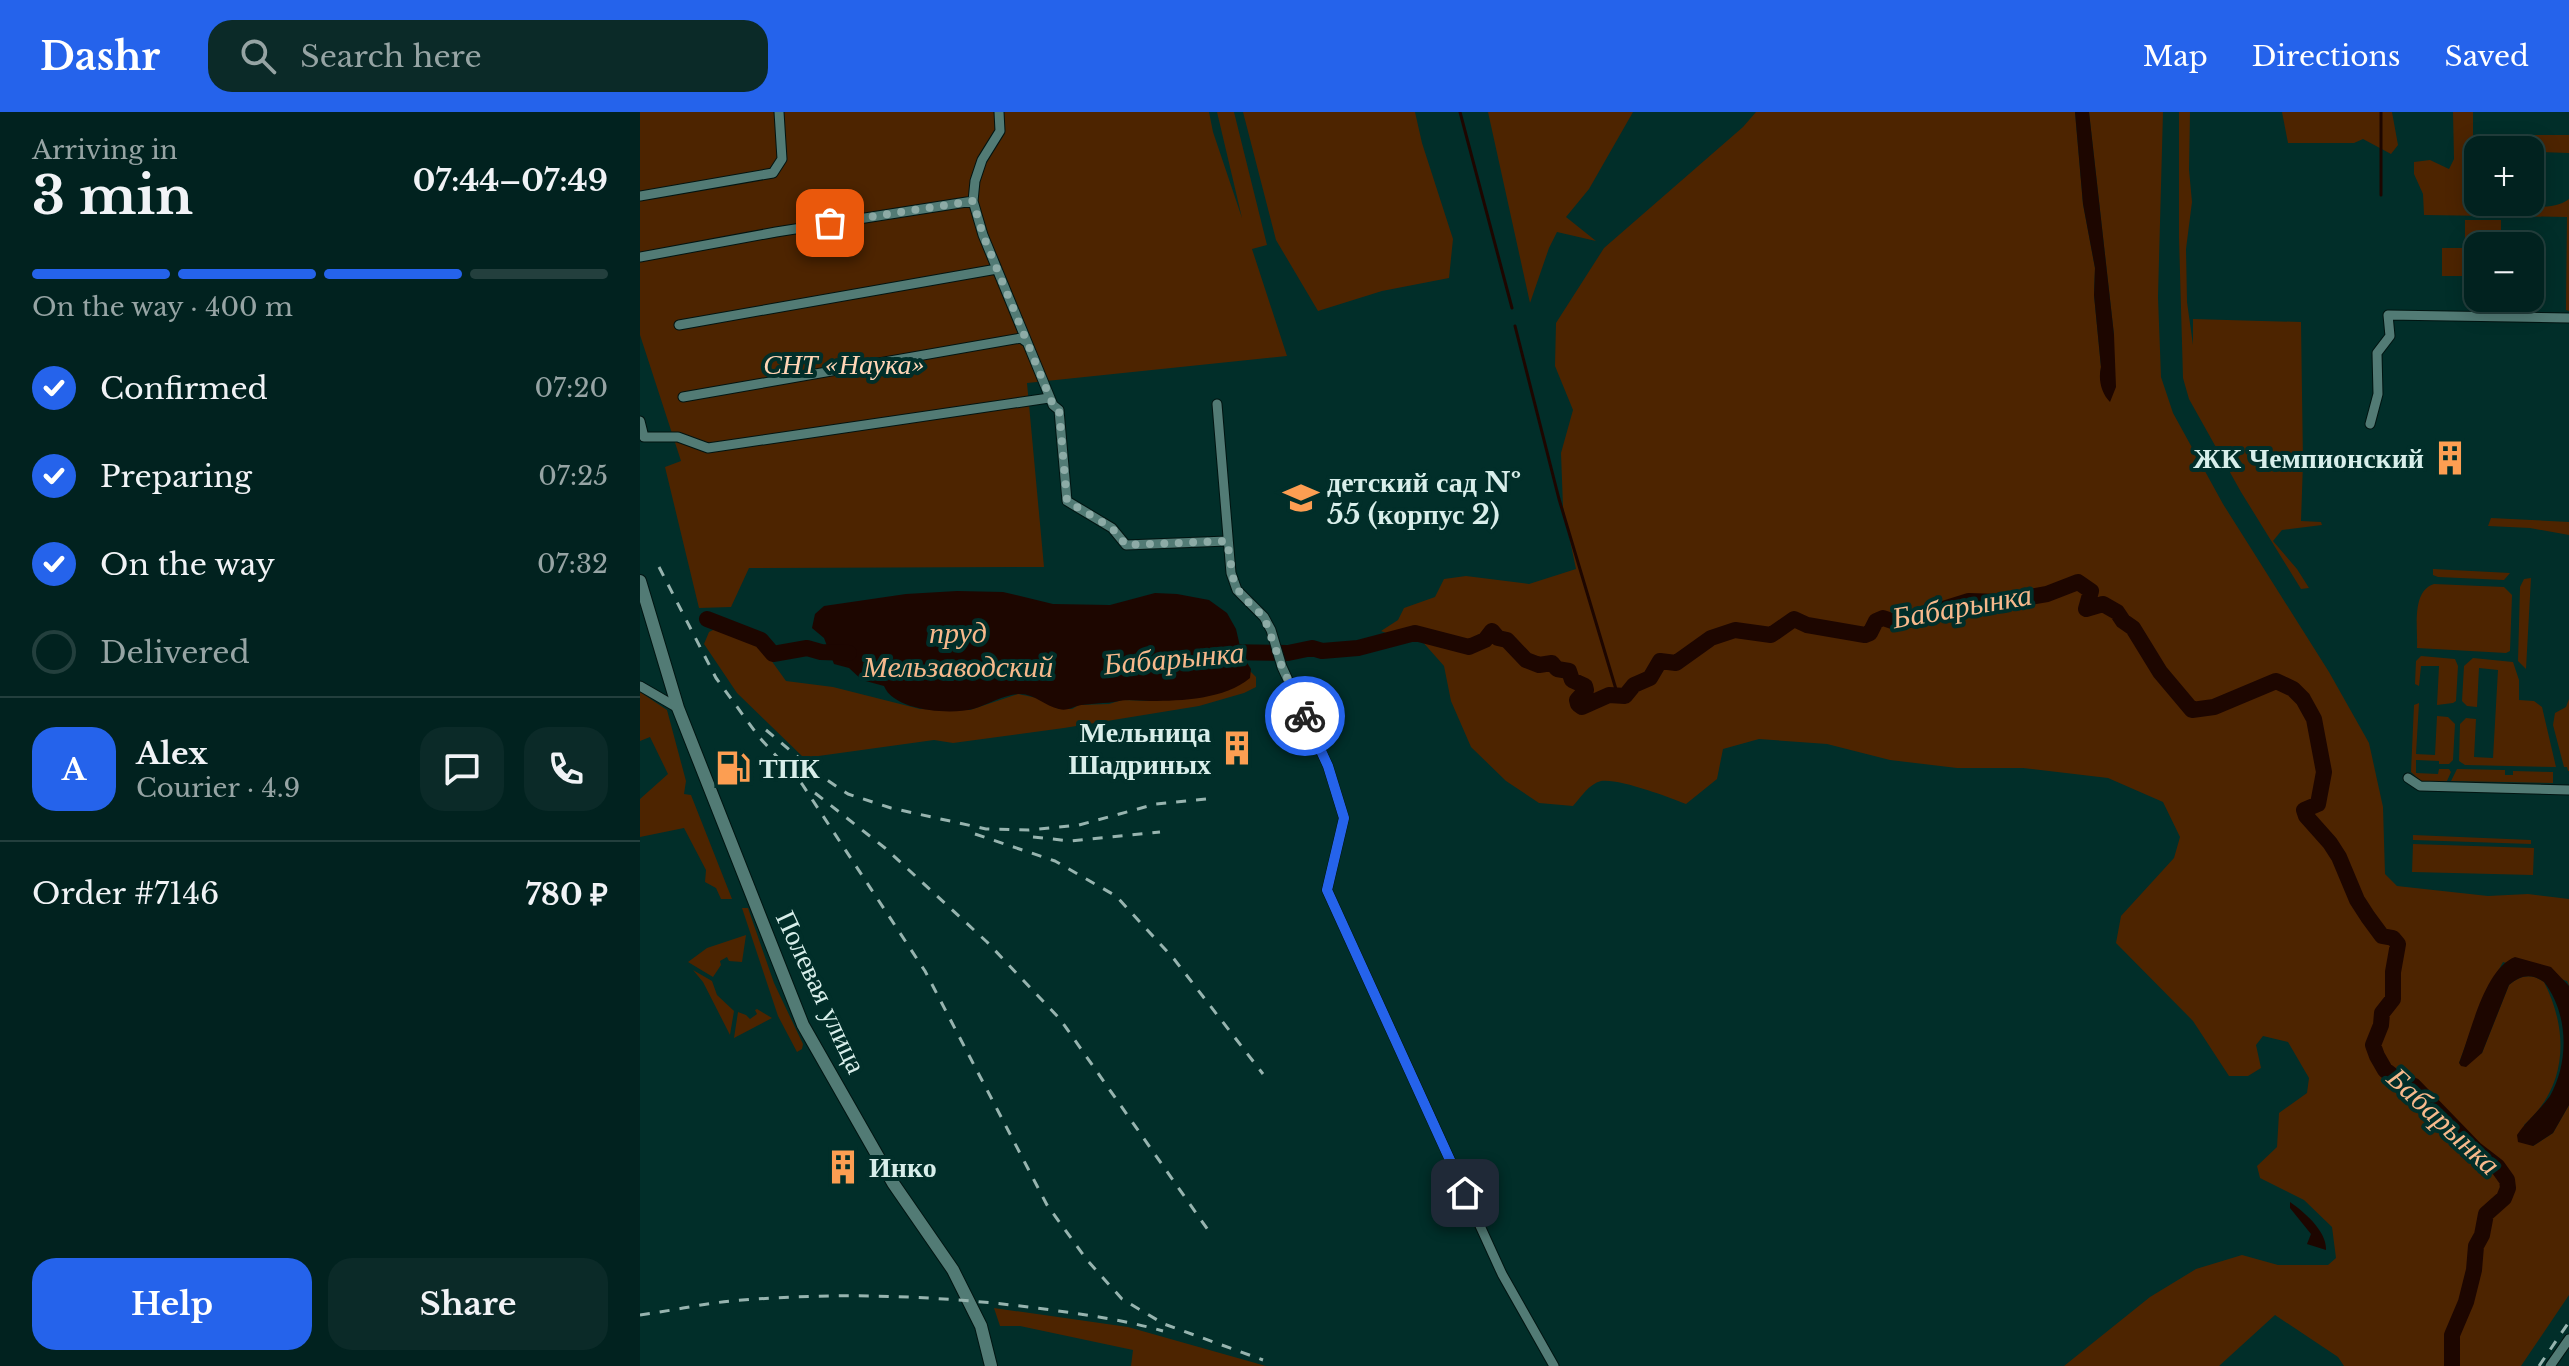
<!DOCTYPE html>
<meta charset="utf-8">
<style>
body{margin:0;font-family:"Libre Baskerville",serif;background:#0b2a28;color:#f1f3f6;height:100vh;display:flex;flex-direction:column;font-size:30px;white-space:nowrap}
*{box-sizing:border-box;margin:0}
p{font-size:26px;color:#96a4a4}
.icon{flex:none;width:44px;height:44px;fill:none;stroke:currentColor;stroke-width:2;stroke-linecap:round;stroke-linejoin:round}
.map{position:relative;flex:1;overflow:hidden}
.sheet{display:flex;flex-direction:column;background:#01221f;width:640px}
.sheet>*{flex:none}
.controls{position:absolute;left:1824px;top:24px;display:grid;gap:16px}
.controls a{display:grid;place-items:center;width:80px;height:80px;border-radius:16px;background:#01221f;box-shadow:0 4px 20px #0003,0 0 0 2px #233f3d;font-size:40px}
.pin{position:absolute;display:grid;place-items:center;width:68px;height:68px;color:#fff;margin:-34px;border-radius:16px;box-shadow:0 4px 12px #0006}
.courier{position:absolute;display:grid;place-items:center;width:80px;height:80px;margin:-40px;border:6px solid #2563eb;border-radius:50%;background:#fff;color:#222;box-shadow:0 2px 10px #0007}
.overview em{font-style:normal;font-weight:700}
.overview div{display:flex;flex-direction:column-reverse}
.overview{display:flex;align-items:center;justify-content:space-between;height:136px;padding:0 32px}
h1{font-size:52px;font-weight:700;line-height:60px}
.bar{display:grid;grid-template-columns:repeat(4,1fr);gap:12px 8px;align-content:center;height:96px;padding:0 32px}
.bar i{height:10px;border-radius:6px;background:#233f3d}
.bar .selected{background:#2563eb}
.bar p{grid-column:span 4}
.line{display:flex;align-items:center;gap:20px;padding:0 32px;border-top:2px solid #233f3d}
.line div{flex:1}
.round{display:grid;place-items:center;flex:none;width:84px;height:84px;border-radius:24px;background:#0b2a28}
ol{padding:0 32px;list-style:none}
li{display:flex;align-items:center;gap:24px;height:88px}
li p{margin-inline-start:auto}
li .icon{padding:8px;border-radius:50%;background:#2563eb;color:#fff;stroke-width:4}
li:last-child{color:#96a4a4}
li i{width:44px;height:44px;border:4px solid #233f3d;border-radius:50%}
.button{display:flex;gap:16px;margin-top:auto;padding:16px 32px}
.button a{flex:1;height:92px;border-radius:24px;background:#2563eb;color:#fff;font-size:32px;font-weight:700;line-height:92px;text-align:center}
.button a+a{background:#0b2a28;color:#f1f3f6}
header{display:flex;align-items:center;gap:48px;box-sizing:border-box;height:112px;padding:0 40px;background:#2563eb;color:#fff}
header strong{font-size:38px}
nav{display:flex;gap:44px;margin-inline-start:auto;font-size:28px}
.search{width:560px;height:72px;background:#0b2a28;display:flex;align-items:center;gap:20px;box-sizing:border-box;padding:0 28px;border-radius:24px;color:#96a4a4;font-size:30px}
main{display:flex;flex:1;min-height:0}
.map>svg:first-child{display:block}
.green{fill:#4d2400}
.water{fill:#1d0600}
.lines{fill:none;stroke-linecap:round;stroke-linejoin:round}
.stream{stroke:#1d0600;stroke-width:3}
.river{stroke:#1d0600;stroke-width:16}
.street-casing{stroke:#011411;stroke-width:11}
.secondary-casing{stroke:#011411;stroke-width:14}
.street{stroke:#527b75;stroke-width:9}
.secondary{stroke:#527b75;stroke-width:12}
.rail{stroke:#97b4af;stroke-width:3;stroke-dasharray:10 10;stroke-linecap:butt}
.done{stroke:#8daba6;stroke-width:8;stroke-dasharray:0 14.4}
.route{stroke:#2563eb;stroke-width:10}
.labels{text-anchor:middle;dominant-baseline:central;stroke-width:8;stroke-linejoin:round;paint-order:stroke}
.park-label{font-size:28px;font-style:italic;fill:#ffd5b6;stroke:#012e29}
.poi-label{font-size:28px;font-weight:bold;fill:#d8eeea;stroke:#012e29;text-anchor:start}
.street-label{font-size:28px;fill:#d8eeea;stroke:#012e29}
.water-label{font-size:30px;font-style:italic;fill:#f7b98c;stroke:#012e29}
</style>
<header>
<strong>Dashr</strong>
<div class="search"><svg class="icon" aria-label="search" viewBox="0 0 24 24"><circle cx="10" cy="10" r="6"/><path d="M15 15l6 6"/></svg>Search here</div>
<nav><a>Map</a><a>Directions</a><a>Saved</a></nav>
</header>
<main>
<section class="sheet">
<div class="overview"><div><h1>3 min</h1><p>Arriving in</p></div><em>07:44–07:49</em></div>
<div class="bar"><i class="selected"></i><i class="selected"></i><i class="selected"></i><i></i><p>On the way · 400 m</p></div>
<ol>
<li><svg class="icon" aria-label="check" viewBox="0 0 24 24"><path d="M5 12l5 5 9-10"/></svg>Confirmed<p>07:20</p></li>
<li><svg class="icon" aria-label="check" viewBox="0 0 24 24"><path d="M5 12l5 5 9-10"/></svg>Preparing<p>07:25</p></li>
<li><svg class="icon" aria-label="check" viewBox="0 0 24 24"><path d="M5 12l5 5 9-10"/></svg>On the way<p>07:32</p></li>
<li><i></i>Delivered</li>
</ol>
<div class="line" style="height:144px"><b class="round" style="background:#2563eb;color:#fff">A</b><div><b>Alex</b><p>Courier · 4.9</p></div><a class="round"><svg class="icon" aria-label="chat" viewBox="0 0 24 24"><path d="M4 5h16v11H9l-5 4z"/></svg></a><a class="round"><svg class="icon" aria-label="phone" viewBox="0 0 24 24"><path d="M5 4h4l2 5-3 2q2 4 5 5l2-3 5 2v4C11 20 4 13 5 4z"/></svg></a></div>
<div class="line" style="height:104px"><div>Order #7146</div><b>780 ₽</b></div>
<div class="button"><a>Help</a><a>Share</a></div>
</section>
<div class="map">
<svg width="1929" height="1254" viewBox="0 0 1929 1254">
<rect width="100%" height="100%" fill="#012e29"/>
<!-- green -->
<path class="green" d="M 0,0 L 569,0 L 573,20 L 602,106 L 577,0 L 594,0 L 627,133 L 612,137 L 647,244 L 387,271 L 404,455 L 109,456 L 91,495 L 59,496 L 25,355 L 41,349 L 0,223 Z
M 603,0 L 775,0 L 782,31 L 813,127 L 809,166 L 742,179 L 678,199 L 636,128 Z
M 848,0 L 993,0 L 949,77 L 926,105 L 956,129 L 917,120 L 909,136 L 890,191 Z
M 1116,0 L 1435,0 L 1443,92 L 1455,156 L 1454,183 L 1461,255 L 1460,269 L 1474,223 L 1449,0 L 1523,0 L 1518,185 L 1521,265 L 1533,301 L 1583,392 L 1689,560 L 1729,631 L 1743,695 L 1745,762 L 1757,774 L 1848,784 L 1888,782 L 1929,787 L 1929,874 L 1927,869 L 1863,850 L 1843,886 L 1819,951 L 1842,941 L 1869,873 C 1881,863 1891,861 1904,870 C 1929,919 1928,974 1884,1013 L 1893,1034 L 1913,1021 L 1929,993 L 1929,1183 L 1881,1254 L 1704,1254 L 1698,1245 L 1635,1203 L 1579,1254 L 1424,1254 L 1510,1185 L 1556,1157 L 1602,1143 L 1638,1153 L 1688,1153 L 1696,1146 L 1692,1115 L 1664,1088 L 1620,1066 L 1617,1054 L 1637,1035 L 1639,1001 L 1667,981 L 1669,966 L 1648,930 L 1623,924 L 1616,933 L 1621,956 L 1608,964 L 1589,964 L 1553,909 L 1476,831 L 1481,804 L 1534,746 L 1540,725 L 1523,690 L 1468,666 L 1383,656 L 1317,656 L 1250,648 L 1187,632 L 1119,627 L 1083,637 L 1077,667 L 1046,692 C 1029,685 978,666 961,669 C 949,672 941,685 933,694 L 899,691 L 866,669 L 831,635 L 811,589 L 804,554 L 781,528 L 764,528 L 741,519 L 758,508 L 764,496 L 795,485 L 804,467 L 826,464 L 889,472 L 936,457 L 923,395 L 921,341 L 933,298 L 915,254 L 916,211 L 964,136 L 1103,15 Z
M 1539,0 L 1550,0 L 1549,58 L 1552,90 L 1546,137 L 1547,190 L 1553,233 L 1553,207 L 1661,210 L 1663,351 L 1661,409 L 1681,410 L 1682,413 L 1642,418 L 1633,429 L 1657,457 L 1669,476 L 1661,477 L 1601,380 L 1549,287 L 1543,266 L 1539,126 Z
M 1642,0 L 1752,0 L 1758,33 L 1751,42 L 1723,27 L 1714,31 L 1648,31 Z
M 1813,0 L 1833,0 L 1833,47 L 1828,63 L 1831,84 L 1849,94 L 1864,90 L 1863,97 C 1885,91 1910,101 1929,87 L 1929,199 L 1926,198 L 1927,105 L 1784,103 L 1783,82 L 1774,62 L 1774,50 L 1790,48 L 1809,57 L 1814,47 Z
M 1842,23 L 1929,23 L 1929,41 L 1845,38 Z
M 1825,108 L 1861,108 L 1861,128 L 1825,128 Z
M 1802,136 L 1838,136 L 1838,164 L 1802,164 Z
M 1851,406 L 1929,410 L 1929,423 L 1890,416 L 1848,414 Z
M 1793,457 L 1870,461 L 1864,468 L 1798,465 L 1793,463 Z
M 1891,466 L 1886,557 L 1878,549 L 1880,475 L 1884,467 Z
M 1794,472 L 1864,475 L 1872,483 L 1870,539 L 1866,541 L 1777,536 C 1778,517 1771,479 1794,472 Z
M 77,516 L 118,530 L 146,569 L 193,575 L 280,597 L 330,598 L 378,582 L 397,586 L 419,597 L 432,597 L 439,593 L 469,592 L 482,588 L 513,589 L 571,583 L 594,575 L 610,559 L 616,565 L 616,575 L 604,581 L 559,594 L 424,616 L 313,631 L 294,628 L 164,646 L 97,581 L 64,532 L 69,520 Z
M 1781,544 L 1815,547 L 1818,554 L 1816,589 L 1813,591 L 1797,593 L 1799,554 L 1781,554 L 1779,574 L 1775,572 L 1776,549 Z
M 1833,546 L 1873,550 L 1879,568 L 1879,588 L 1894,589 L 1902,595 L 1916,655 L 1825,653 L 1819,649 L 1820,612 L 1826,606 L 1836,607 L 1834,645 L 1853,646 L 1858,558 L 1839,556 L 1837,595 L 1827,594 L 1822,589 L 1824,554 Z
M 0,580 L 27,598 L 46,669 L 44,682 L 51,683 L 92,787 L 81,787 L 76,776 L 65,770 L 66,758 L 44,716 L 0,725 L 0,687 L 28,662 L 10,625 L 0,629 Z
M 1929,587 L 1929,659 L 1928,659 L 1927,655 L 1924,655 L 1913,613 L 1915,601 L 1926,595 Z
M 1779,591 L 1776,642 L 1795,643 L 1797,604 L 1808,605 L 1815,612 L 1813,648 L 1809,652 L 1799,652 L 1799,649 L 1776,648 L 1776,661 L 1798,662 L 1799,657 L 1809,657 L 1811,660 L 1807,669 L 1781,669 L 1771,660 L 1774,593 Z
M 1817,657 L 1865,658 L 1865,663 L 1873,663 L 1873,659 L 1913,660 L 1913,671 L 1811,669 Z
M 1773,723 L 1891,728 L 1891,732 L 1773,728 Z
M 1773,732 L 1894,736 L 1893,763 L 1772,760 Z
M 102,796 L 108,796 L 134,871 L 163,932 L 162,937 L 157,940 L 138,904 Z
M 106,823 L 102,850 L 89,849 L 87,845 L 80,849 L 81,853 L 73,865 L 48,850 L 67,836 Z
M 53,858 L 72,869 L 77,883 L 94,899 L 90,923 L 63,870 Z
M 117,897 L 132,906 L 94,926 L 98,900 L 106,903 L 110,907 L 117,902 L 115,898 Z
M 354,1196 L 488,1215 L 626,1254 L 491,1254 L 493,1238 L 380,1214 L 360,1214 Z"/>
<!-- water -->
<path class="water" d="M 1435,0 L 1449,0 L 1474,223 L 1476,275 L 1470,290 C 1461,281 1458,267 1461,255 L 1454,183 L 1455,156 L 1443,92 Z
M 317,479 L 363,480 L 413,492 L 470,493 L 515,481 L 537,482 L 569,488 L 587,501 L 596,517 L 602,543 L 611,557 L 610,566 C 585,587 542,589 510,589 C 500,589 489,587 479,589 C 466,592 448,591 437,594 C 431,596 426,599 419,597 C 405,594 395,582 380,582 C 365,582 348,593 333,597 C 310,603 254,599 244,574 L 222,568 L 209,556 L 194,552 L 184,526 L 172,516 L 175,502 L 184,494 L 266,482 Z
M 1875,845 L 1911,855 L 1929,874 L 1929,993 L 1913,1021 L 1893,1034 L 1878,1030 L 1877,1023 C 1886,1009 1900,998 1910,984 C 1929,951 1929,902 1904,870 C 1891,861 1881,863 1869,873 L 1842,941 L 1826,955 L 1821,954 L 1819,951 C 1831,921 1844,857 1875,845 Z
M 1650,1090 C 1664,1100 1687,1119 1686,1138 L 1667,1132 L 1671,1122 L 1650,1096 Z"/>
<g class="lines">
<!-- stream -->
<path class="stream" d="M 820,0 L 872,196
M 1741,0 L 1741,83
M 875,214 L 919,387 L 978,584"/>
<!-- river -->
<path class="river" d="M 67,507 L 121,528 L 133,542 L 167,536 L 181,540 L 209,541
M 579,540 L 648,541 L 672,536 L 682,539 L 718,536 L 775,521 L 829,535 L 845,528 L 852,519 L 858,526 L 867,528 L 886,548 L 899,553 L 912,551 L 917,557 L 929,559 L 932,568 L 945,574 L 946,578 L 937,588 L 938,592 L 942,595 L 969,583 L 985,584 L 994,573 L 1010,566 L 1020,549 L 1036,551 L 1071,526 L 1095,518 L 1131,523 L 1154,507 L 1167,513 L 1225,523 L 1230,521 L 1236,509 L 1243,506 L 1255,510 L 1265,509 L 1329,489 L 1360,490 L 1407,482 L 1438,470 L 1451,479 L 1446,497 L 1463,492 L 1477,500 L 1483,509 L 1493,516 L 1520,560 L 1552,598 L 1574,595 L 1636,569 L 1653,577 L 1663,587 L 1674,607 L 1684,660 L 1678,692 L 1664,698 L 1666,704 L 1690,731 L 1699,745 L 1717,788 L 1728,805 L 1742,824 L 1753,826 L 1758,832 L 1753,860 L 1753,887 L 1742,901 L 1741,913 L 1733,933 L 1737,944 L 1745,958 L 1757,967 L 1774,974 L 1835,1037 L 1857,1054 L 1867,1068 L 1868,1076 L 1864,1086 L 1846,1102 L 1842,1123 L 1836,1134 L 1834,1158 L 1826,1190 L 1812,1223 L 1812,1254"/>
<!-- street casing -->
<g class="street-casing">
<path id="street" d="M 359,0 L 360,19 L 342,48 L 335,69 L 333,89 L 343,123 L 413,293 L 419,298 L 427,389 L 472,416 L 486,433 L 587,429
M 0,84 L 133,61 L 142,47 L 139,0
M 0,145 L 136,120 L 333,89
M 39,213 L 357,157
M 43,285 L 381,226 L 385,229
M 577,292 L 591,461 L 597,478 L 624,505 L 631,518 L 642,555 L 688,654 L 704,706 L 687,778 L 862,1162 L 914,1254
M 0,309 L 4,325 L 38,325 L 68,336 L 409,286
M 1730,312 L 1738,282 L 1737,241 L 1750,224 L 1748,203 L 1929,206
M 0,574 L 38,596
M 1768,666 L 1780,674 L 1929,678
M 1910,1254 L 1929,1227"/>
</g>
<!-- secondary casing -->
<g class="secondary-casing">
<path id="secondary" d="M 0,469 L 38,596 L 163,913 L 253,1071 L 313,1158 L 341,1214 L 351,1254"/>
</g>
<!-- street -->
<use href="#street" class="street"/>
<!-- secondary -->
<use href="#secondary" class="secondary"/>
<!-- rail -->
<path class="rail" d="M 19,455 L 76,566 L 119,625 L 162,672 L 285,859 L 407,1093 L 447,1148 L 482,1187 L 524,1212 L 623,1248
M 126,618 L 178,662 L 208,682 L 251,696 L 346,717 L 389,718 L 439,713 L 516,692 L 566,687
M 175,681 L 245,736 L 347,830 L 420,907 L 568,1118
M 335,722 L 415,749 L 476,784 L 534,847 L 623,962
M 393,725 L 431,729 L 520,720
M 0,1203 C 30,1199 61,1192 91,1189 C 194,1180 294,1183 397,1196 C 440,1202 481,1207 523,1219
M 1899,1254 L 1929,1210"/>
</g>
<g class="lines">
<!-- done -->
<path class="done" d="M 190,111 L 333,89 L 343,123 L 413,293 L 419,298 L 427,389 L 472,416 L 486,433 L 587,429 L 594,471 L 602,484 L 624,505 L 642,555 L 665,604"/>
<!-- route -->
<path class="route" d="M 665,604 L 688,654 L 704,706 L 687,778 L 825,1081"/>
</g>
<!-- icons -->
<defs>
<g id="building-bare" transform="scale(2.76)"><path d="M-4-6H4V6H1V3H-1V6H-4ZM-2.5-4.3h1.7v1.8h-1.7ZM.8-4.3h1.7v1.8H.8ZM-2.5-1h1.7V.8h-1.7ZM.8-1h1.7V.8H.8Z" fill="#fc9e52" stroke="#012e29" stroke-width="2.5" paint-order="stroke"/></g>
<g id="school-bare" transform="scale(2.76)"><path d="M0-5L7-2L0 1L-7-2ZM-4 1L0 2.5L4 1V4Q0 6-4 4Z" fill="#fc9e52" stroke="#012e29" stroke-width="2.5" paint-order="stroke"/></g>
<g id="fuel-bare" transform="scale(2.76)"><path d="M-5.5-6h7V0h2V4h1.3V-2.5L3-4.5l.8-.8L6-3V5H2.5V1h-1V6h-7ZM-4.2-4.7v3.2H.2V-4.7Z" fill="#fc9e52" stroke="#012e29" stroke-width="2.5" paint-order="stroke"/></g>
</defs>
<g fill-rule="evenodd">
<use href="#building-bare" x="1810" y="346"/>
<use href="#school-bare" x="661" y="386"/>
<use href="#building-bare" x="597" y="636"/>
<use href="#fuel-bare" x="93" y="656"/>
<use href="#building-bare" x="203" y="1055"/>
</g>
<g class="labels">
<!-- park labels -->
<g class="park-label">
<text x="204" y="252">СНТ «Наука»</text>
</g>
<!-- poi labels -->
<g class="poi-label">
<text x="1784" y="346" text-anchor="end">ЖК Чемпионский</text>
<text x="687" y="370">детский сад №<tspan x="687" dy="32">55 (корпус 2)</tspan></text>
<text x="571" y="620" text-anchor="end">Мельница<tspan x="571" dy="32">Шадриных</tspan></text>
<text x="119" y="656">ТПК</text>
<text x="229" y="1055">Инко</text>
</g>
<!-- street labels -->
<g class="street-label">
<text transform="translate(181 880) rotate(65)">Полевая улица</text>
</g>
<!-- water labels -->
<g class="water-label">
<text transform="translate(1322 494) rotate(-10)">Бабарынка</text>
<text x="318" y="520">пруд<tspan x="318" dy="34">Мельзаводский</tspan></text>
<text transform="translate(534 546) rotate(-5)">Бабарынка</text>
<text transform="translate(1804 1009) rotate(43)">Бабарынка</text>
</g>
</g>
</svg>
<div class="controls">
<a>+</a>
<a>−</a>
</div>
<div class="pin" style="left:190px;top:111px;background:#ea580c"><svg class="icon" aria-label="bag" viewBox="0 0 24 24"><path d="M5 8h14l-1 12H6zM9 8a3 3 0 0 1 6 0"/></svg></div>
<div class="pin" style="left:825px;top:1081px;background:#1f2937"><svg class="icon" aria-label="home" viewBox="0 0 24 24"><path d="M3 11l9-7 9 7M6 9v11h12V9"/></svg></div>
<div class="courier" style="left:665px;top:604px"><svg class="icon" aria-label="bike" viewBox="0 0 24 24"><circle cx="6" cy="16" r="4"/><circle cx="18" cy="16" r="4"/><path d="M6 16l4-8h5l3 8M10 8l3 8H6M13 5h3"/></svg></div>
</div>
</main>
